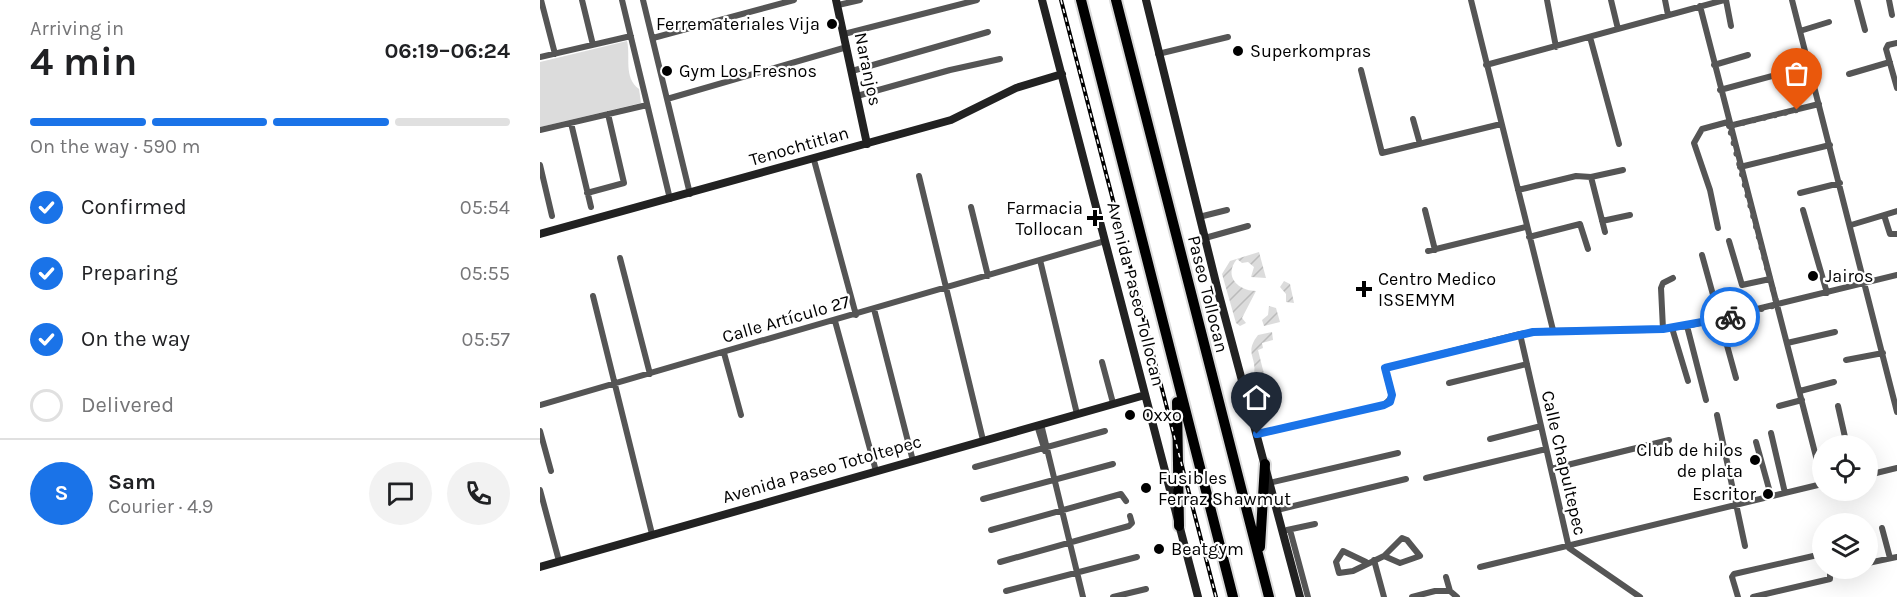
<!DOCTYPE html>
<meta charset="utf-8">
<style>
body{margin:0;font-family:Karla,sans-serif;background:#f2f2f2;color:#202124;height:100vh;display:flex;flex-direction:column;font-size:22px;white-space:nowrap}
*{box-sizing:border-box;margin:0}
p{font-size:20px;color:#757577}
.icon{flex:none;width:33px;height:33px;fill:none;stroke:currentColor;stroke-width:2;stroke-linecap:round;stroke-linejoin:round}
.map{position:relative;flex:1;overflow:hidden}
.panel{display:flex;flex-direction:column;background:#fff;width:540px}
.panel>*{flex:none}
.fabs{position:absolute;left:1272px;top:435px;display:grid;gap:12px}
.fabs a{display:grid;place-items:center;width:66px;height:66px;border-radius:50%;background:#fff;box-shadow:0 6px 24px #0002;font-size:30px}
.pin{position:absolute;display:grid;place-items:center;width:51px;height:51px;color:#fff;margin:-62px -26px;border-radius:50% 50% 50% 0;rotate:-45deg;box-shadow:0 0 6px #0007}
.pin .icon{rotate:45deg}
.courier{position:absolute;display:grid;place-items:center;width:60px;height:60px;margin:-30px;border:4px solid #1a73e8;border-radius:50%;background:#fff;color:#222;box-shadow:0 2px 8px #0007}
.head em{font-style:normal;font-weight:700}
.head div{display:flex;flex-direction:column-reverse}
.head{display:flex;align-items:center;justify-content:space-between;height:102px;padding:0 30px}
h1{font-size:39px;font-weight:700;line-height:45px}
.bar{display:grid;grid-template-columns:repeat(4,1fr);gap:9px 6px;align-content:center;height:72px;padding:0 30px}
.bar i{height:8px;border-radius:4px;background:#e0e0e0}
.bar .on{background:#1a73e8}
.bar p{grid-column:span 4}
.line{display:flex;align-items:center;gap:15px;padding:0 30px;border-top:2px solid #e0e0e0}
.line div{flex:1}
.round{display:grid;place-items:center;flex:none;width:63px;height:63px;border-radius:32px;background:#f2f2f2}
ol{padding:0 30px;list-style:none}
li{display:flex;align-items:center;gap:18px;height:66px}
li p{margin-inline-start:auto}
li .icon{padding:6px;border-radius:50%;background:#1a73e8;color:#fff;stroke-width:4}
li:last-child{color:#757577}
li i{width:33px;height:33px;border:3px solid #e0e0e0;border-radius:50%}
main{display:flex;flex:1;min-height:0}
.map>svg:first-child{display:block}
.park{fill:#dcdcdc}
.garden{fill:url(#garden-furrows)}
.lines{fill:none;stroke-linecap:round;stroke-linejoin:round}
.highway-casing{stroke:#dbdbdb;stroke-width:14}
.street{stroke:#555;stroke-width:6}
.secondary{stroke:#222;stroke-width:8}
.highway{stroke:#000;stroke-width:10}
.rail-casing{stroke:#000;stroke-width:4}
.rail{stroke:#fff;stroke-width:1.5;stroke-dasharray:4.5;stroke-linecap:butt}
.done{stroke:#595959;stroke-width:6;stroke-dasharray:0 10.8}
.route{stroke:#1a73e8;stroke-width:8}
.poi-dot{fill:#000;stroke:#fff;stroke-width:2}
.labels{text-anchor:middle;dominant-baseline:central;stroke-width:4.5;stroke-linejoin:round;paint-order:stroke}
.poi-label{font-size:18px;fill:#000;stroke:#fff;text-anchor:start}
.street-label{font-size:18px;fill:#000;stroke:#fff}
</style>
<main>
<section class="panel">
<div class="head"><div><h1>4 min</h1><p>Arriving in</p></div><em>06:19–06:24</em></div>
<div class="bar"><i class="on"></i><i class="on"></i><i class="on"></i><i></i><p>On the way · 590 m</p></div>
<ol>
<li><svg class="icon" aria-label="check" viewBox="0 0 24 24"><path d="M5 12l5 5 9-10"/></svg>Confirmed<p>05:54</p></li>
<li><svg class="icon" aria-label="check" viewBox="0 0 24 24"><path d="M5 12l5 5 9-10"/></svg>Preparing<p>05:55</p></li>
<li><svg class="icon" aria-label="check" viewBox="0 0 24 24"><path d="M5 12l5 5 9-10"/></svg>On the way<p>05:57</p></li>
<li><i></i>Delivered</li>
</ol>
<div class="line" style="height:108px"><b class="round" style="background:#1a73e8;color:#fff">S</b><div><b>Sam</b><p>Courier · 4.9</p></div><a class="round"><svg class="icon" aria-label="chat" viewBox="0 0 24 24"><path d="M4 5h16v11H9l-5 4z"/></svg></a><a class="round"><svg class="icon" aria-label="phone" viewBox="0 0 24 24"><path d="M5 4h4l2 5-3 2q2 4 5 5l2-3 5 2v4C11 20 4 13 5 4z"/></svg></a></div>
</section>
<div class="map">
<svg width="1357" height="597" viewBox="0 0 1357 597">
<defs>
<pattern id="garden-furrows" width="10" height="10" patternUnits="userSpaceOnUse" patternTransform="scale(1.5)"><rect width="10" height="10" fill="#dcdcdc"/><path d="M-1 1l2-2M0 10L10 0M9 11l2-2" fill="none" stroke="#bbb"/></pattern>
</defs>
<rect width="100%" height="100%" fill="#fff"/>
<!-- park -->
<path class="park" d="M 87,41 C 91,57 83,77 99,89 L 101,103 L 0,127 L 0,62 Z"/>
<!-- garden -->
<path class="garden" d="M 719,252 L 726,278 L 711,277 L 714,267 L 708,262 L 702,263 L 697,259 C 683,276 698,291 716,291 L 702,318 L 706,323 L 700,326 L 696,323 L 682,274 L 690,261 Z
M 744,281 L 750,284 L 754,303 L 746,302 L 746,294 L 740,287 Z
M 729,306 L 736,308 L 740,322 L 724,326 L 722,320 L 728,315 Z
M 732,332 L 733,340 L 722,343 L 723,348 L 718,350 L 727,386 L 732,385 L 733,387 L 709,391 C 707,383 712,381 714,373 C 717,357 704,353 718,335 Z"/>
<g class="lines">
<!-- highway casing -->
<g class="highway-casing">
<path id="highway" d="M 541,0 L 693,597
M 576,0 L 729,597
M 637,402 L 639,526
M 720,547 L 725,464"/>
</g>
<!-- street -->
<path class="street" d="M 1,0 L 15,54
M 42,0 L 53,45
M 82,0 L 130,199
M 103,0 L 150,194
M 931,0 L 1013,330
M 1007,0 L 1016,47
M 1071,0 L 1078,29
M 1125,0 L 1128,15
M 1186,0 L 1191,26
M 1252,0 L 1357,412
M 1317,0 L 1325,30
M 1349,0 L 1352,15
M 298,5 L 320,0
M 1160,6 L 1282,480
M 1260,31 L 1289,22
M 304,34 L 437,0
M 1050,37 L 1079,144
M 113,38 L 254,0
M 1357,43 L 1348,45 L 1346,49 L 1357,88
M 618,54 L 688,37
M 0,57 L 91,36
M 946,65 L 1184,0
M 1174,65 L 1208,55
M 821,70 L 842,153 L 961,124
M 312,71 L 448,32
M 1309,74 L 1350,62
M 1180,90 L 1269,66
M 317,96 L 410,70 L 460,59
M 127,99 L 307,47
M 873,119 L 880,144
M 31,123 L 51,207
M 1189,126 L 1279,104
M 0,130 L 107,105
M 274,160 L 316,315
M 0,165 L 12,216
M 1200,167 L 1290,145
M 379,176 L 443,440
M 1051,177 L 1065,232
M 978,190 L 1036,176 L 1051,177 L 1083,170
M 47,193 L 84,183 L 68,114
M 1260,193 L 1300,183
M 431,207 L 448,276
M 885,210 L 895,250
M 1263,210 L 1287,293
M 1344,215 L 1350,234 L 1357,234
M 659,217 L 687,210
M 1062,221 L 1090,215
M 1311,225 L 1357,211
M 1178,228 L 1170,190 L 1154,143 L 1162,129 L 1188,122
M 989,237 L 1040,224 L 1048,249
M 665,238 L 708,226
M 1189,241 L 1202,285 L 1230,279
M 888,251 L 986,227
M 1162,255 L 1196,378
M 80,258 L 110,374
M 500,260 L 537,414
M 53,296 L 112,534
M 334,309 L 373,461
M 295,321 L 336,471
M 1147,326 L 1166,400
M 1132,328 L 1148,381
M 1123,329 L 1121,288 L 1123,283 L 1133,278
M 980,334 L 1029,548 L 1100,597
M 1247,343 L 1295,332
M 184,353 L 201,415
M 1306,360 L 1343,353
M 562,362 L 573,403
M 909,383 L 987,364
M 1260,391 L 1294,382
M 0,405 L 565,241
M 1239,406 L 1262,400
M 1298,406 L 1307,446
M 1177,415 L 1205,546
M 501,424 L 543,597
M 497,425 L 505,451
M 0,431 L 11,471
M 1231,433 L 1245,493
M 716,434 L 844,405 L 852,397 L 845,368 L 980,334 L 1001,331 L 1109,330 L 1147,326 L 1357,275
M 950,439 L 1001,426
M 1216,442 L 1231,496
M 435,467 L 565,431
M 1011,469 L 1129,440
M 1328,475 L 1357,468
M 886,478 L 1006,449
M 729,483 L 858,453
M 0,490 L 19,561
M 443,499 L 573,464
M 737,510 L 866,479
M 1342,528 L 1350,558
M 451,530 L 581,494 L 586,501
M 747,530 L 775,524
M 750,530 L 768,597
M 834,560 L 844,597
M 460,562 L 589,526 L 592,523 L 590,516
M 826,562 L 803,551 L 796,562 L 799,573 L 813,571 L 844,556 L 862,538 L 867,540 L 880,556 L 860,563 L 844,556
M 1328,563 L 1357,557
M 940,567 L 1282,484
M 1290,571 L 1301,568
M 906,577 L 910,591
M 466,591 L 597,557
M 910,591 L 917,597
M 573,597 L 606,589
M 872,597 L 895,591 L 910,591
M 1198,597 L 1192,577 L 1194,574 L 1282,554
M 1213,597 L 1290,579 L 1290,568"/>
<!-- secondary -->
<path class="secondary" d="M 296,0 L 327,144
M 502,0 L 658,597
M 606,0 L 678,291 L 760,597
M 0,234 L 411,120 L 476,88 L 522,74
M 0,567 L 605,395"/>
<!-- highway -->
<use href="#highway" class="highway"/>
<!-- rail casing -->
<g class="rail-casing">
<path id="rail" d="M 521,0 L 676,597"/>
</g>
<!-- rail -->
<use href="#rail" class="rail"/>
</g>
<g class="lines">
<!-- done -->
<path class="done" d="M 1190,317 L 1237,305 L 1189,126 L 1257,110"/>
<!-- route -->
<path class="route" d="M 717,434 L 844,405 L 850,402 L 852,395 L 845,368 L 993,332 L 1123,329 L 1190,317"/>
</g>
<!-- markers -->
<g class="poi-dot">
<circle cx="292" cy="24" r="6"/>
<circle cx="698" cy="51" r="6"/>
<circle cx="127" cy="71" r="6"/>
<path d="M552 209h6v6h6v6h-6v6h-6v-6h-6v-6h6z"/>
<circle cx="1273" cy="276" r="6"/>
<path d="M821 280h6v6h6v6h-6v6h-6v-6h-6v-6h6z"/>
<circle cx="590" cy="415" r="6"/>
<circle cx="1215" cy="460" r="6"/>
<circle cx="606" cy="488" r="6"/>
<circle cx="1228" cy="494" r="6"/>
<circle cx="619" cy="549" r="6"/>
</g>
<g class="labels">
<!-- poi labels -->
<g class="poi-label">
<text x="280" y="24" text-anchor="end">Ferremateriales Vija</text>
<text x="710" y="51">Superkompras</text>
<text x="139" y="71">Gym Los Fresnos</text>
<text x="543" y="208" text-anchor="end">Farmacia<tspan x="543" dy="21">Tollocan</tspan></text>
<text x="1285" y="276">Jairos</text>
<text x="838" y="279">Centro Medico<tspan x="838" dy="21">ISSEMYM</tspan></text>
<text x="602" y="415">Oxxo</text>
<text x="1203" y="450" text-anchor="end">Club de hilos<tspan x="1203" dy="21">de plata</tspan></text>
<text x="618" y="478">Fusibles<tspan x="618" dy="21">Ferraz Shawmut</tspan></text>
<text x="1216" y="494" text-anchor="end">Escritor</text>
<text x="631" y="549">Beatgym</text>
</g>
<!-- street labels -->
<g class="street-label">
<text transform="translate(328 69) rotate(78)">Naranjos</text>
<text transform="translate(259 146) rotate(-16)">Tenochtitlan</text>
<text transform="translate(596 294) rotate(76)">Avenida Paseo Tollocan</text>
<text transform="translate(668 294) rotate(76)">Paseo Tollocan</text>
<text transform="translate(246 319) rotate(-16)">Calle Artículo 27</text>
<text transform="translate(1024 463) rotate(77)">Calle Chapultepec</text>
<text transform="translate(282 469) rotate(-16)">Avenida Paseo Totoltepec</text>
</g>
</g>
</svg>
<div class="fabs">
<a><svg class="icon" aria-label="locate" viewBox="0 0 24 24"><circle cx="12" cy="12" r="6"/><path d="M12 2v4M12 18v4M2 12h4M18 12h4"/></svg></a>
<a><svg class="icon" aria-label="layers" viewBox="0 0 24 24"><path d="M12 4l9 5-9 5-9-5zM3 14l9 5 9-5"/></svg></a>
</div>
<div class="pin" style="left:1257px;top:110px;background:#ea580c"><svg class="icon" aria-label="bag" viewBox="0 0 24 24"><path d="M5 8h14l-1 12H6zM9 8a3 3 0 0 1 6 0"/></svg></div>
<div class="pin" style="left:717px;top:434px;background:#1f2937"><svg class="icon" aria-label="home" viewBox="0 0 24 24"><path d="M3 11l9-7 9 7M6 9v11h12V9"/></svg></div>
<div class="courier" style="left:1190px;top:317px"><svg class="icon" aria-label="bike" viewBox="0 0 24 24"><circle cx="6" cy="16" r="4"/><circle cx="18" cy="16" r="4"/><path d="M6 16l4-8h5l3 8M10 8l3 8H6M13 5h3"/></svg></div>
</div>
</main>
